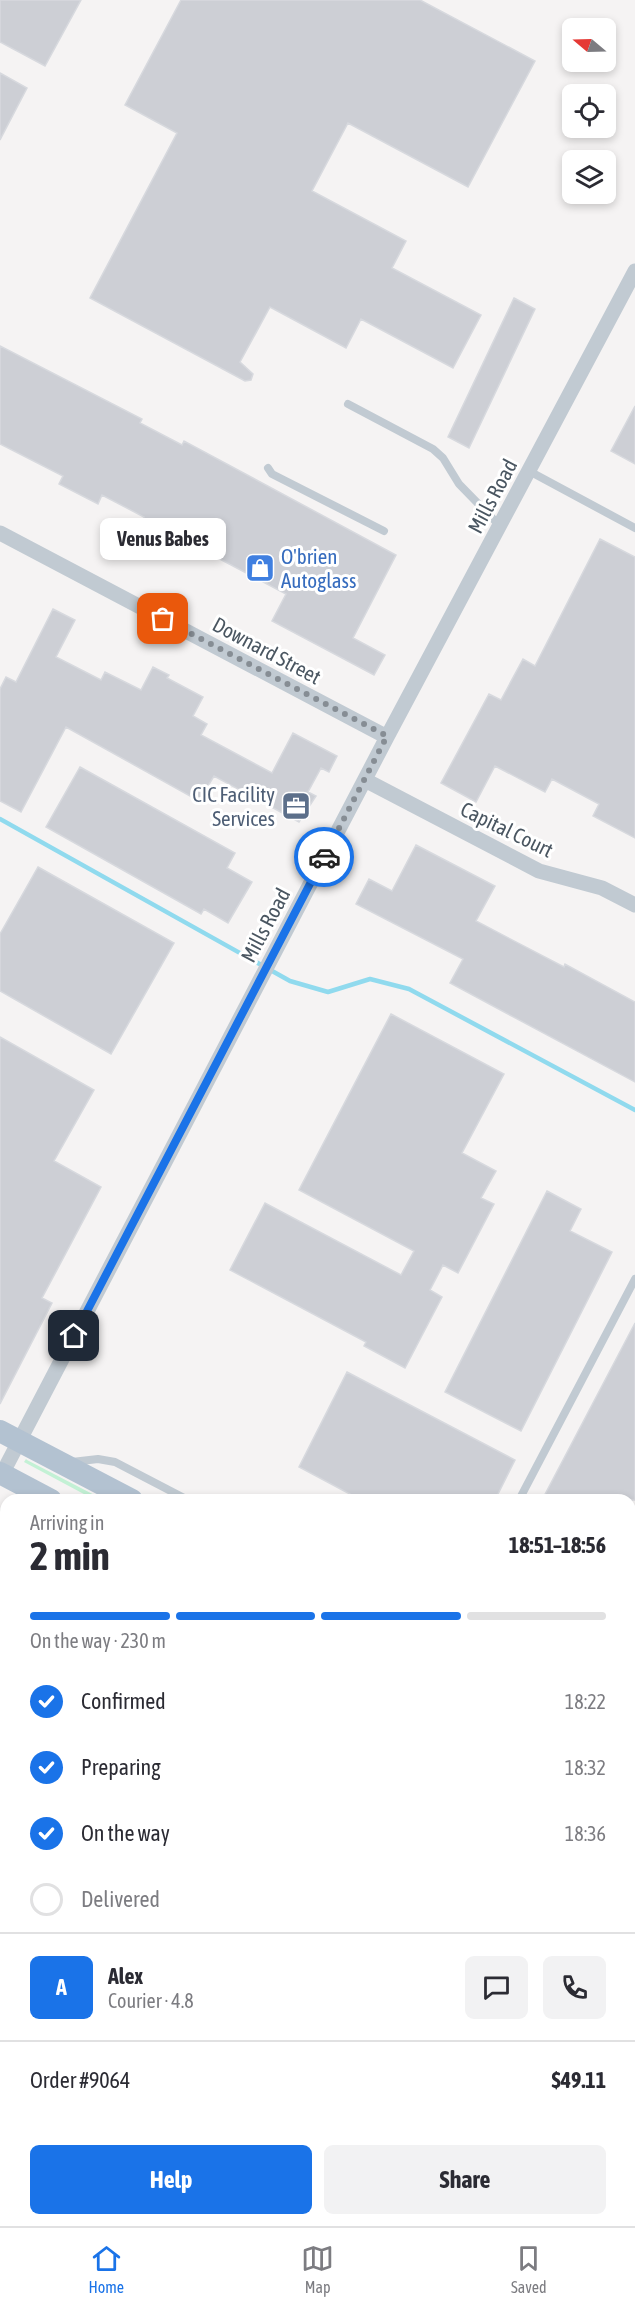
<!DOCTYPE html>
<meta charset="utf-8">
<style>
body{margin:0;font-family:"Asap Condensed",sans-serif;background:#f2f2f3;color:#2b2b33;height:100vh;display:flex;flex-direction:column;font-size:22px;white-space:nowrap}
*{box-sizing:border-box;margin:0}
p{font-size:20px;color:#7c7c81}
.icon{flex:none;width:33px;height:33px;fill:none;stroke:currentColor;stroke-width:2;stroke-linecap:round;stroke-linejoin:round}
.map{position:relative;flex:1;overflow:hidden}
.panel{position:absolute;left:0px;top:1494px;width:636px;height:732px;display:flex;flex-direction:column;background:#fff;border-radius:18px 18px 0 0;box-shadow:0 3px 9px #0003}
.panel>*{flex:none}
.needle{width:39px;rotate:289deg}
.controls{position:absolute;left:562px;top:18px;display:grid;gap:12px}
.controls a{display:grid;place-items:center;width:54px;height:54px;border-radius:9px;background:#fff;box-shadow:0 3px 9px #0003;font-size:30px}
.pin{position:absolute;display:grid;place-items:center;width:51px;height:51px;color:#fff;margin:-26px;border-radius:12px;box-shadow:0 3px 9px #0006}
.courier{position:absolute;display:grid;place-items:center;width:60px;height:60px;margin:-30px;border:4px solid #1a73e8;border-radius:50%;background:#fff;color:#222;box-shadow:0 2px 8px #0007}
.bubble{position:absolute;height:42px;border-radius:9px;background:#fff;box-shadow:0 3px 9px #0003;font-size:20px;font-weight:700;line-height:42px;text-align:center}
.head em{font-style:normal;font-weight:700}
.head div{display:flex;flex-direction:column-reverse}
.head{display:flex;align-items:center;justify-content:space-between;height:102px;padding:0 30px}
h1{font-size:39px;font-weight:700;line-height:45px}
.bar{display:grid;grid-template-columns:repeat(4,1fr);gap:9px 6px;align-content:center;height:72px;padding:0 30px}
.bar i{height:8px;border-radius:4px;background:#e1e1e2}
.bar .active{background:#1a73e8}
.bar p{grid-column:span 4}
.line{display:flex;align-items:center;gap:15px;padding:0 30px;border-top:2px solid #e1e1e2}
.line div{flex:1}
.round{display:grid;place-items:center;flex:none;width:63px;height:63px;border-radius:9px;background:#f2f2f3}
ol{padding:0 30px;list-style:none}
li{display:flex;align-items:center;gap:18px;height:66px}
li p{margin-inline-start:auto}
li .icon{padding:6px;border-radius:50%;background:#1a73e8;color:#fff;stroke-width:4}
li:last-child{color:#7c7c81}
li i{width:33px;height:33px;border:3px solid #e1e1e2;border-radius:50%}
.action{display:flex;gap:12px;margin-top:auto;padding:12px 30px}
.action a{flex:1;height:69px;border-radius:9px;background:#1a73e8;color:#fff;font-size:24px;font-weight:700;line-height:69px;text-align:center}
.action a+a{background:#f2f2f3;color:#2b2b33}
.tabs{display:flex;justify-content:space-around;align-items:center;height:84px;border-top:2px solid #e1e1e2;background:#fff;font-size:16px;color:#7c7c81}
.tabs a{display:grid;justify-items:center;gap:3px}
.tabs .active{color:#1a73e8}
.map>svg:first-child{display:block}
.commercial{fill:#fdf9ef}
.green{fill:#c3f1d5}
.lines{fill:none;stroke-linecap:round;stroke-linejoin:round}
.stream{stroke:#90daee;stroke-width:4.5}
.building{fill:#cdcfd5;stroke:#d7d9de;stroke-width:1.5}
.lane{stroke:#c1cad2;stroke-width:8}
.street{stroke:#c1cad2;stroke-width:15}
.primary{stroke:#b3c2d1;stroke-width:22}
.done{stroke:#868d94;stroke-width:6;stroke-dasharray:0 10.8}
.route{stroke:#1a73e8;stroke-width:8}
.labels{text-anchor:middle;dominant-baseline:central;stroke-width:6;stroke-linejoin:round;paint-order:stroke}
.street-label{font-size:21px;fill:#4a5661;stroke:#fff}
.shop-label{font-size:21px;fill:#366cbe;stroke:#fff;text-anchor:start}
.service-label{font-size:21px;fill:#4e5e75;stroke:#fff;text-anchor:end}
</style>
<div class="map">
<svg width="635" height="2226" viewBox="0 0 635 2226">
<rect width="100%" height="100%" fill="#f5f3f3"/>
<!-- commercial -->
<path class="commercial" d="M 630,1827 L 635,1830 L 635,1940 L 630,1940 Z"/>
<!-- green -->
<path class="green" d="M 26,1459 L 27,1460 L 104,1500 L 95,1500 L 24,1462 Z
M 630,1982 L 635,1983 L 635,2226 L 0,2226 L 0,2037 L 6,2027 L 6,2220 L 630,2220 Z"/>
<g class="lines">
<!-- stream -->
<path class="stream" d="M 0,819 L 290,981 L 328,992 L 370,979 L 409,989 L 635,1110
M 0,1810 L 6,1813
M 630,1961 L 635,1961"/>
</g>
<!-- building -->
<path class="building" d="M 0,0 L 81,0 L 45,66 L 0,42 Z
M 181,0 L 420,0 L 535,61 L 468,187 L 348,123 L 312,191 L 406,241 L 392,268 L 481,315 L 453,368 L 361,319 L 346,348 L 270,307 L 240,362 L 253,374 L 251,380 L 245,381 L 90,298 L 177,133 L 125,105 Z
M 0,73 L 27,88 L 0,140 Z
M 514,298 L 535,309 L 469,448 L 448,437 Z
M 0,346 L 142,419 L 140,423 L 182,445 L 184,441 L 396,555 L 353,638 L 385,655 L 374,675 L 272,621 L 286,594 L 178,537 L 173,545 L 139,526 L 144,517 L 102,495 L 98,504 L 59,484 L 63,476 L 0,444 Z
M 635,406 L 635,464 L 611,451 Z
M 600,539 L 635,557 L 635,838 L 593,816 L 599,804 L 552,779 L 545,792 L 495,766 L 476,802 L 441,783 L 489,694 L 501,700 L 523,659 L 535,666 Z
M 53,609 L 75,620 L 56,657 L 101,680 L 105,672 L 141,690 L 153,667 L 169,675 L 167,678 L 203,697 L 193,716 L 207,724 L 201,735 L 272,773 L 293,733 L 337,756 L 329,772 L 321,768 L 308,792 L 316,796 L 299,822 L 214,776 L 199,801 L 66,727 L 21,812 L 0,801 L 0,689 L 6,677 L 16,682 Z
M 80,767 L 235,853 L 227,868 L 252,882 L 228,923 L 204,909 L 201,914 L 46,827 Z
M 416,845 L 495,886 L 476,921 L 564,967 L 565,964 L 635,1002 L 635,1082 L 450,983 L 463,959 L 356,904 L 369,879 L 392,891 Z
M 38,867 L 174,943 L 111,1054 L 0,991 L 0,934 Z
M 391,1014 L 504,1074 L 462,1153 L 496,1171 L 481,1198 L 494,1204 L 458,1273 L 443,1265 L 430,1290 L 442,1297 L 405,1368 L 364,1346 L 366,1342 L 230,1270 L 265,1203 L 401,1275 L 414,1251 L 299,1190 Z
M 0,1037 L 94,1090 L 54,1161 L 101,1187 L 42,1298 L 52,1303 L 0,1404 Z
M 547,1191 L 581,1209 L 570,1231 L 612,1252 L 521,1431 L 445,1392 Z
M 635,1323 L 635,1500 L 542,1500 Z
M 347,1372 L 515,1460 L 495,1500 L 361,1500 L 299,1467 Z"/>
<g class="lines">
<!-- lane -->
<path class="lane" d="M 348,404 L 433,449 L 443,458 L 459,484 L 500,526
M 268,468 L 272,474 L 384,531
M 529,471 L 635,528
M 72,1462 L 98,1459 L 115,1462 L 188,1500
M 519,1500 L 635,1279
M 630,1731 L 635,1734
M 630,1915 L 635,1916"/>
<!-- street -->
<path class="street" d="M 0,533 L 387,737
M 365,780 L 539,871 L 602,888 L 635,905
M 2,1474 L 387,737 L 635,271"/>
<!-- primary -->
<path class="primary" d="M 0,1431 L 132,1500
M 0,1473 L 51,1500
M 630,1761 L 635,1764
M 630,1803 L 635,1805"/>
</g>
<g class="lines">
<!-- done -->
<path class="done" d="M 163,619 L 387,736 L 324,857"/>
<!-- route -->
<path class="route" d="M 74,1336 L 324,857"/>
</g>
<!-- icons -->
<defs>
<g id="shop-square" transform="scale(1.5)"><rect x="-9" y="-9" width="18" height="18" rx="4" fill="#3f7fe0" stroke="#fff"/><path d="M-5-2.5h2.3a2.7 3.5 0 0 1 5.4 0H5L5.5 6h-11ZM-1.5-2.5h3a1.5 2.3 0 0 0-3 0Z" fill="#fff"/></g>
<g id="office-square" transform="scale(1.5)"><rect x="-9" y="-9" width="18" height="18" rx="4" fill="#5c6f8a" stroke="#fff"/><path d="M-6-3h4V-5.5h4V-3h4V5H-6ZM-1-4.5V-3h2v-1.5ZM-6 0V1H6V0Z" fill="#fff"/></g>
</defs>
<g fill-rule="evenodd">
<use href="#shop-square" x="260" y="568"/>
<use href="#office-square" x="296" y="806"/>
</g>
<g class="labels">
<!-- street labels -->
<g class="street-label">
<text transform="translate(492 496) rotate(-62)">Mills Road</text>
<text transform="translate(267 650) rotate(28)">Downard Street</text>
<text transform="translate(507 829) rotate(26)">Capital Court</text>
<text transform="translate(265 925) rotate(-62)">Mills Road</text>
</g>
<!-- shop labels -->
<g class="shop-label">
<text x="281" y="556">O'brien<tspan x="281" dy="24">Autoglass</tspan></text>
</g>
<!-- service labels -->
<g class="service-label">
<text x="275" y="794">CIC Facility<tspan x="275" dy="24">Services</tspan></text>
</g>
</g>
</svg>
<div class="controls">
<a><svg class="needle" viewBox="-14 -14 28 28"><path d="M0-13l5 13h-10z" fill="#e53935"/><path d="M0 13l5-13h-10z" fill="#7c7c81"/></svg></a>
<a><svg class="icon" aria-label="locate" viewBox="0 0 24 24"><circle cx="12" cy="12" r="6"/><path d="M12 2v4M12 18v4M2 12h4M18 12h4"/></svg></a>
<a><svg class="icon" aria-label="layers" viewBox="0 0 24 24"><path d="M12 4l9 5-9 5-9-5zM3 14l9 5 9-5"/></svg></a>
</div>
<div class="pin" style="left:163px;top:619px;background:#ea580c"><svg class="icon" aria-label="bag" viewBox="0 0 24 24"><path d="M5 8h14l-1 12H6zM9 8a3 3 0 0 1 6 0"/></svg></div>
<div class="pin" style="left:74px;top:1336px;background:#1f2937"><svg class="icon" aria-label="home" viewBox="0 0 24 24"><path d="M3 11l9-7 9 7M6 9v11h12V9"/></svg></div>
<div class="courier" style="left:324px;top:857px"><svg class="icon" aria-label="car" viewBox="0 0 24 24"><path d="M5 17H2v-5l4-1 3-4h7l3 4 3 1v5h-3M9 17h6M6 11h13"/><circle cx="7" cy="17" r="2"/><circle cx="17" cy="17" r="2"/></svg></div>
<div class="bubble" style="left:100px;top:518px;width:126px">Venus Babes</div>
<section class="panel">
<div class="head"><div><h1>2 min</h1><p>Arriving in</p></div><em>18:51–18:56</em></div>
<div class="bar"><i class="active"></i><i class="active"></i><i class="active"></i><i></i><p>On the way · 230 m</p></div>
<ol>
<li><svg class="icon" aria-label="check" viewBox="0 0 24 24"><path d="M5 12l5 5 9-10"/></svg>Confirmed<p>18:22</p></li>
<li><svg class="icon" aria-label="check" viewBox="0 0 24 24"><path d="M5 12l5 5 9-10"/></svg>Preparing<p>18:32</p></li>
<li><svg class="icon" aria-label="check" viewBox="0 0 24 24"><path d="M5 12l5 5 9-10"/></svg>On the way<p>18:36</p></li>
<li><i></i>Delivered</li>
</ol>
<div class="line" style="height:108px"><b class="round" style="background:#1a73e8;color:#fff">A</b><div><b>Alex</b><p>Courier · 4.8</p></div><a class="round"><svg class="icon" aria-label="chat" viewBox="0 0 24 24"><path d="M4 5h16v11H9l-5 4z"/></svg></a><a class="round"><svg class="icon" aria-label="phone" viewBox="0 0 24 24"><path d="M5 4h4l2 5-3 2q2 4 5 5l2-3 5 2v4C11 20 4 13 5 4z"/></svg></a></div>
<div class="line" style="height:78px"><div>Order #9064</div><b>$49.11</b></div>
<div class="action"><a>Help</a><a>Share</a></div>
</section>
</div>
<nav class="tabs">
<a class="active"><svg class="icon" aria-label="home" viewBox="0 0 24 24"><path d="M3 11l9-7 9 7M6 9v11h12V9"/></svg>Home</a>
<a><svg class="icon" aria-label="map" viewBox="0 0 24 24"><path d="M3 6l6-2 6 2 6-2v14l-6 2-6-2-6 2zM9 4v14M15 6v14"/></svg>Map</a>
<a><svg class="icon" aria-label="saved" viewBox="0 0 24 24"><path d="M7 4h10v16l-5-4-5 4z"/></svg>Saved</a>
</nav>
